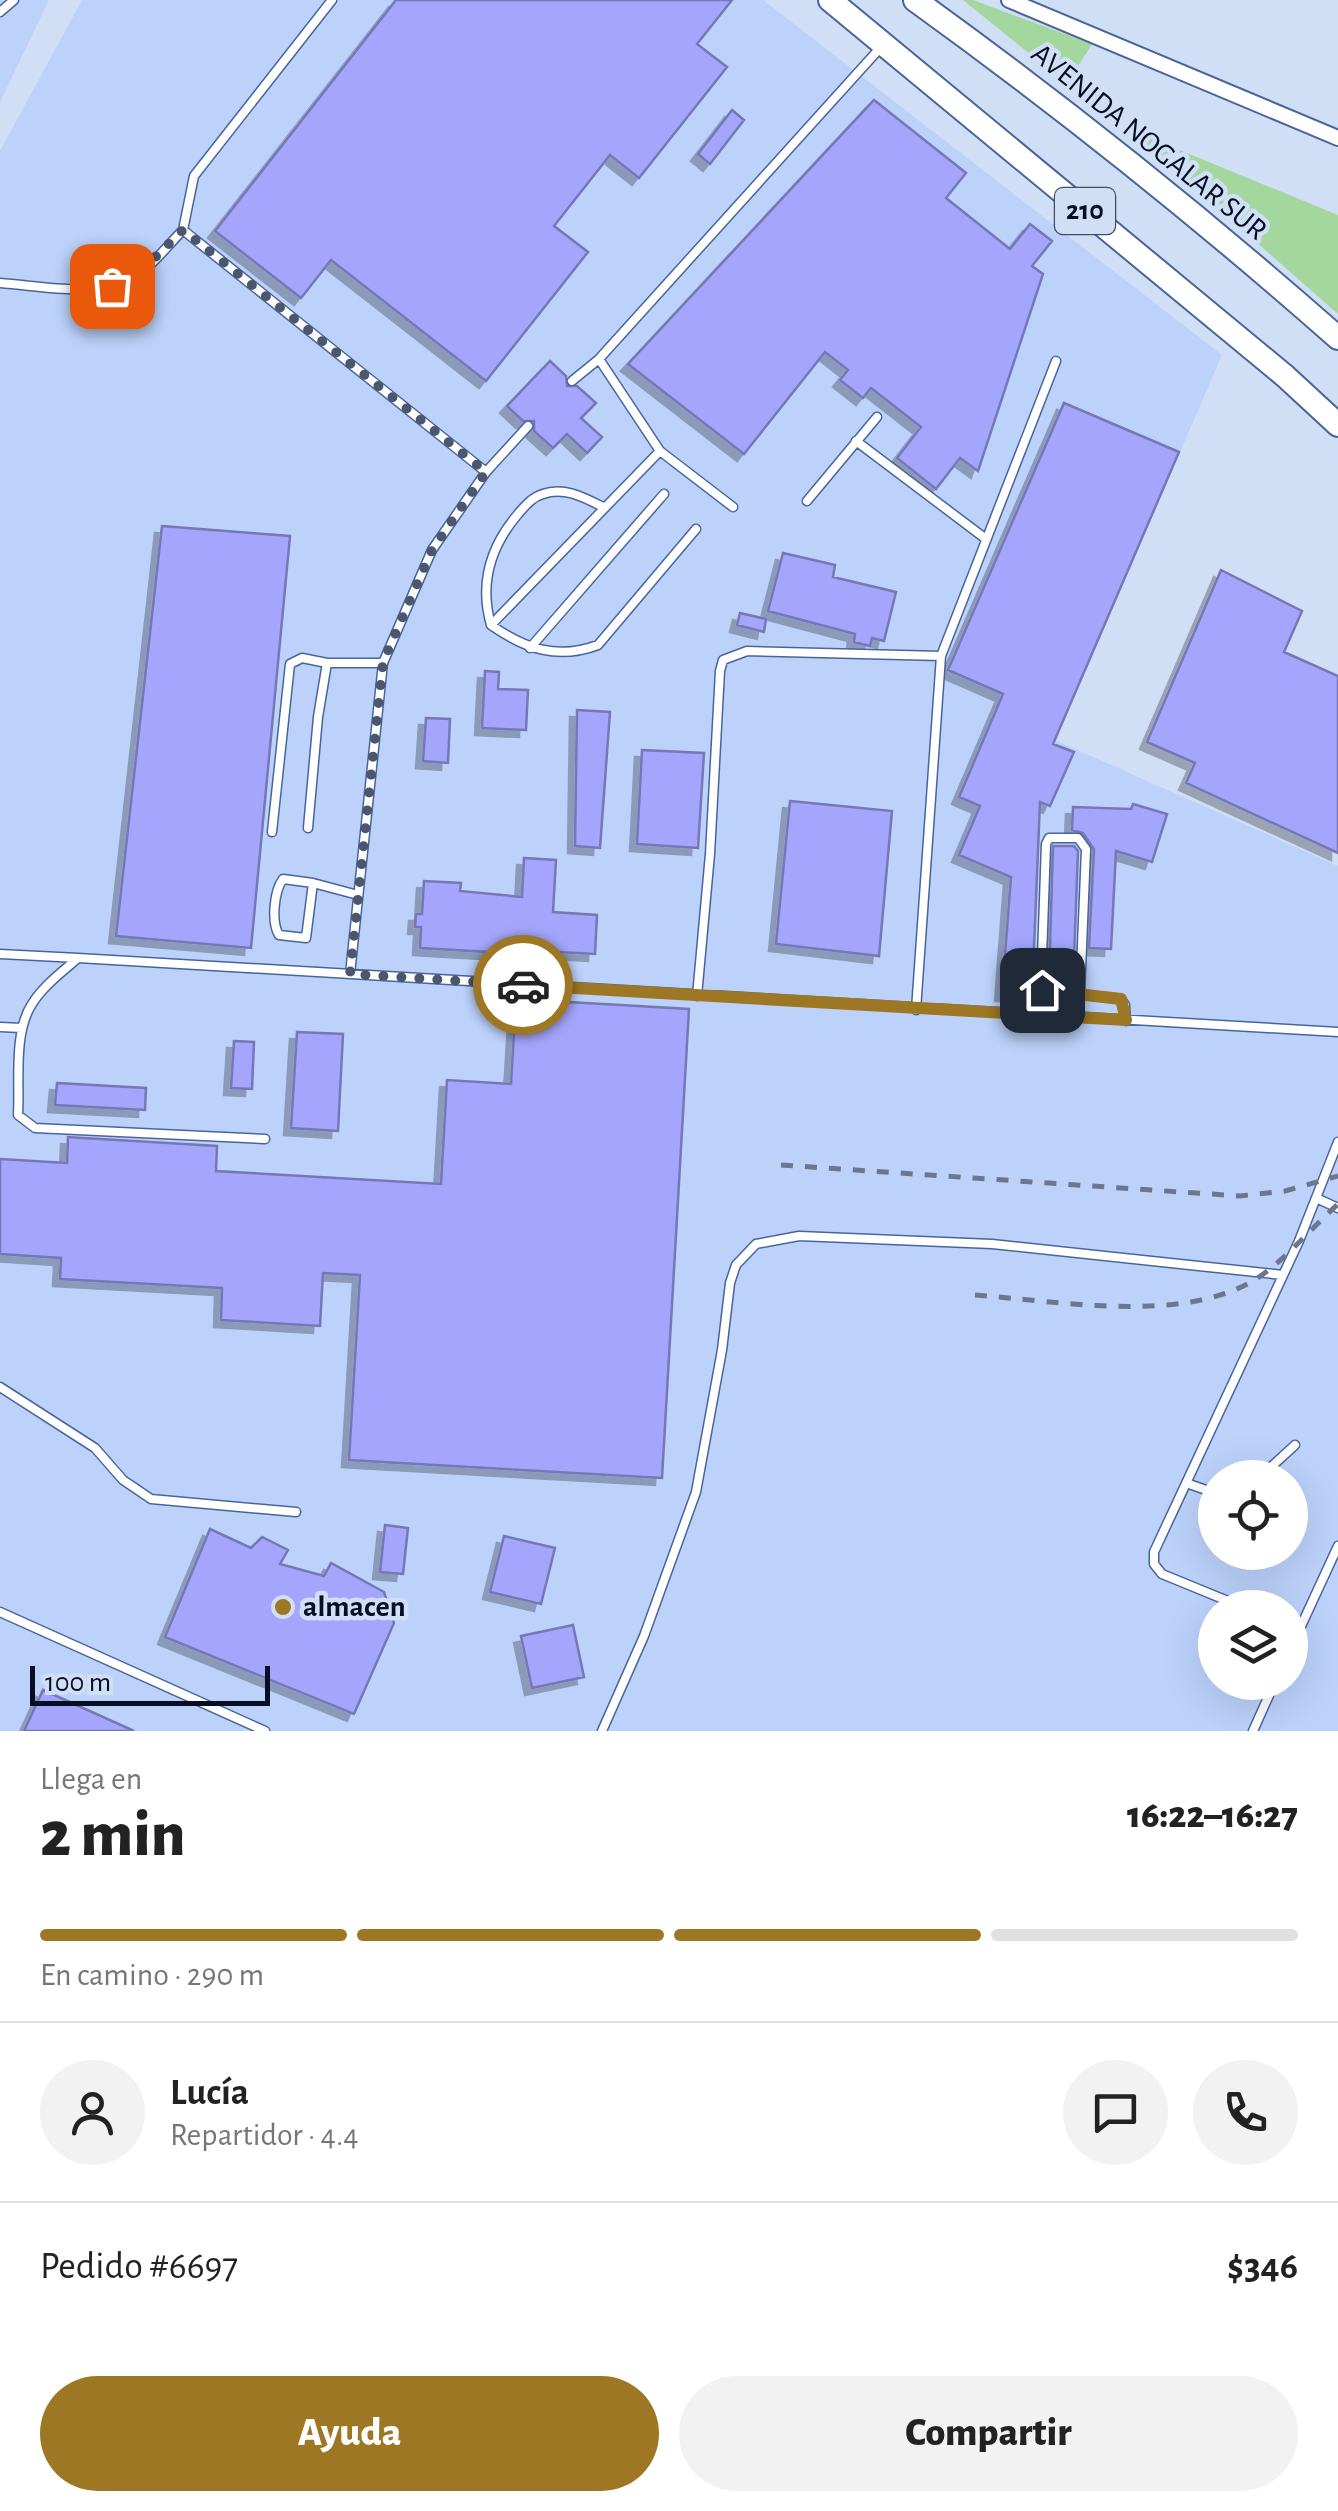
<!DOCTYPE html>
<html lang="es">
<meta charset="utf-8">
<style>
body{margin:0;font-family:"Alegreya Sans",sans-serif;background:#f2f2f2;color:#222;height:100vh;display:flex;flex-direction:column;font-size:38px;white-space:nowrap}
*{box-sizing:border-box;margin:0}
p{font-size:32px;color:#767676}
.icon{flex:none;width:55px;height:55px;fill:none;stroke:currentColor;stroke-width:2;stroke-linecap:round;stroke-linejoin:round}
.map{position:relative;height:1731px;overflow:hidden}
.details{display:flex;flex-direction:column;background:#fff;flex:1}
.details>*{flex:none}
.fabs{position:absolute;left:1198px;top:1460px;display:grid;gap:20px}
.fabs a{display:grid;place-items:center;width:110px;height:110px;border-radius:50%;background:#fff;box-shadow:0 10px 40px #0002;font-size:50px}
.scale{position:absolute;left:30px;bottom:25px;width:240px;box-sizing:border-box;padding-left:10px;border:5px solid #050e23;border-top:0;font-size:28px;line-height:35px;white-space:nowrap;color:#050e23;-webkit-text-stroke:8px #d0def6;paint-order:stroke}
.pin{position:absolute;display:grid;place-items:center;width:85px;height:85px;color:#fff;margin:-42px;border-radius:20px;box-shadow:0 5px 15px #0006}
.courier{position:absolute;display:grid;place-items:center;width:100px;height:100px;margin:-50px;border:8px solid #9e7724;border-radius:50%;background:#fff;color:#222;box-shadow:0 2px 12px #0007}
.overview em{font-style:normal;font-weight:800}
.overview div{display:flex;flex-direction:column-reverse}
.overview{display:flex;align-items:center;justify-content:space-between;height:170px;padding:0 40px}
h1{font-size:65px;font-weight:800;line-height:75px}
.bar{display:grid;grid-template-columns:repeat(4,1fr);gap:15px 10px;align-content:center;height:120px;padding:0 40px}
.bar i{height:12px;border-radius:8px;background:#e0e0e0}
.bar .selected{background:#9e7724}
.bar p{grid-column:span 4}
.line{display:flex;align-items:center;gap:25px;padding:0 40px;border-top:2px solid #e0e0e0}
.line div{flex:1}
.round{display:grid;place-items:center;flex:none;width:105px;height:105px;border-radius:52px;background:#f2f2f2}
.primary-button{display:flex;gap:20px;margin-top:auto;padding:20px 40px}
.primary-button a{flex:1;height:115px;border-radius:60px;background:#9e7724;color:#fff;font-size:40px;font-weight:800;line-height:115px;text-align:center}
.primary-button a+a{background:#f2f2f2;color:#222}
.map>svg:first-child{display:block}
.built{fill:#bcd2fb;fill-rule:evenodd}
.green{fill:#a4d79e}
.building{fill:#a4a6fe;stroke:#7678b4;stroke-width:2.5;filter:url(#shadow)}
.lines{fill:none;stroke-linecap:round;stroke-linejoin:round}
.service-casing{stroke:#48659b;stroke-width:11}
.minor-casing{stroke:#48659b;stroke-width:18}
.trunk-casing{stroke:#48659b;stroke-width:26}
.service{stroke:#fff;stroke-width:8}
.minor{stroke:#fff;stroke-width:14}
.trunk{stroke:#fff;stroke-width:22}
.rail{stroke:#6c778e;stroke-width:5;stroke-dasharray:12 12;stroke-linecap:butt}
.done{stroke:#4c576d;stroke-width:10;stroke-dasharray:0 18}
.route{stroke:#9e7724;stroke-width:12}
.poi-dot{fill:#9e7724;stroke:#d0def6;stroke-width:4}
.labels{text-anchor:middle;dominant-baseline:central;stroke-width:9;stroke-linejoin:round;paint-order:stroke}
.shield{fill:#d0def6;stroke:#424c62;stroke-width:2.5}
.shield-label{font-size:28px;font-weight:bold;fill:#050e23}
.street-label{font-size:30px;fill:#050e23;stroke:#d0def6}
.poi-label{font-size:30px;font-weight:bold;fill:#050e23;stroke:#d0def6;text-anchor:start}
</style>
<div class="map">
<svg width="1338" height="1731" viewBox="0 0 1338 1731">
<defs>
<filter id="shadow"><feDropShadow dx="-7" dy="7" stdDeviation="0" flood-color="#0004"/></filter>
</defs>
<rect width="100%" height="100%" fill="#d0def6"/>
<!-- built -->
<path class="built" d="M 0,0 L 49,0 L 0,102 Z
M 82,0 L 763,0 L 1222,355 L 1055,740 L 1338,866 L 1338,1731 L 0,1731 L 0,151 ZM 1215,1478 L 1290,1478 L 1290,1552 L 1215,1552 ZM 1215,1608 L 1290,1608 L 1290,1682 L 1215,1682 Z"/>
<!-- green -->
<path class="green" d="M 963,0 L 973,0 L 1092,44 L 1067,84 Z
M 1126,128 L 1338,215 L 1338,314 Z"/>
<!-- building -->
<path class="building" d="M 396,0 L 732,0 L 697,44 L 727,67 L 639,178 L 610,155 L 554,226 L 588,252 L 486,381 L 331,260 L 301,298 L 215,231 Z
M 874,100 L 966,173 L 946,198 L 1010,249 L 1030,224 L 1052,241 L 1032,266 L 1043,274 L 978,471 L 960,458 L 936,489 L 897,458 L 921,427 L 871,388 L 863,398 L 840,380 L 848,370 L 825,352 L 744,454 L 628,364 Z
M 732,110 L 744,120 L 710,164 L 698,154 Z
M 550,361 L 566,376 L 567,386 L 577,386 L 596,403 L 581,418 L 602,437 L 587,453 L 567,434 L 553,448 L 534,431 L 534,421 L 523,421 L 507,406 Z
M 1064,403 L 1179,452 L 1053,744 L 1074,752 L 1050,806 L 1040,802 L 1032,995 L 1002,994 L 1011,877 L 959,855 L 980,806 L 959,797 L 1003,694 L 948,670 Z
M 162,526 L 290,536 L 251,948 L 116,936 Z
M 783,553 L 835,565 L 833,577 L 896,592 L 884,641 L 872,638 L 870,646 L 854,642 L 855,634 L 768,611 Z
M 1221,570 L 1302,611 L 1284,652 L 1338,676 L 1338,853 L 1186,783 L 1195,763 L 1147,742 Z
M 740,613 L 766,619 L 764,632 L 737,625 Z
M 485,671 L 499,672 L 498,689 L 528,690 L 526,730 L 482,728 Z
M 577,710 L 610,712 L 600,848 L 575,846 Z
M 426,718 L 450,719 L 448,763 L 423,761 Z
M 642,750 L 704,753 L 698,848 L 637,844 Z
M 790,801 L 892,811 L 879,956 L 776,944 Z
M 1133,804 L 1167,814 L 1152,862 L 1116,851 L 1111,949 L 1089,948 L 1094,849 L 1083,833 L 1072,830 L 1073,807 L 1131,809 Z
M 1053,846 L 1074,846 L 1078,851 L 1073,985 L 1049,983 Z
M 524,858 L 556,860 L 553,912 L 597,915 L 595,954 L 542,951 L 542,955 L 420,948 L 421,927 L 415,927 L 416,914 L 422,914 L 424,881 L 461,883 L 460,891 L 522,897 Z
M 516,999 L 689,1009 L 662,1478 L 349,1460 L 360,1275 L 323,1273 L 320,1326 L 221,1320 L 222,1288 L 60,1279 L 61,1258 L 0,1254 L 0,1159 L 67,1163 L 68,1137 L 217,1146 L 216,1171 L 441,1184 L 447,1080 L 511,1084 Z
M 297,1032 L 343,1034 L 338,1131 L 291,1128 Z
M 234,1041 L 254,1042 L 252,1089 L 231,1088 Z
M 57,1083 L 146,1088 L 145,1110 L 55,1105 Z
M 385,1525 L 408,1528 L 403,1574 L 380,1572 Z
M 210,1529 L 251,1548 L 262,1537 L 288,1550 L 280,1564 L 324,1576 L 331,1563 L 384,1592 L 394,1623 L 354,1714 L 165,1637 Z
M 504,1536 L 555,1548 L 541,1604 L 490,1592 Z
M 573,1625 L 584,1677 L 532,1688 L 521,1636 Z
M 43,1690 L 134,1731 L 24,1731 Z"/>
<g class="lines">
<!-- service casing -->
<g class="service-casing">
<path id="service" d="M 0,12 L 14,0
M 183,230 L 194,176 L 332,0
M 0,283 C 43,286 92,298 132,278 C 151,268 168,245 183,230 L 486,472
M 599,359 L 660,451 L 733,507
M 572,381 L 599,359 L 881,47
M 856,441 L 986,539
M 807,501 L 877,417
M 603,507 C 585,498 564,486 543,494 C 532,497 525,506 518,514 C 490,547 479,583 491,625 C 525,649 558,660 598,645 L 696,529
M 491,625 L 660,451
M 530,648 L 664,494
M 941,656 L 1056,361
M 308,828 L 318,717 L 327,663 L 383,663
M 272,832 L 290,664 L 302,658 L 327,663
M 313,883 L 306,938 L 279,935 C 271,922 274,891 283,879 L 313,883 L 358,895
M 0,954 L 78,958
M 350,974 L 383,663 L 432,550 L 486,472 L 528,426
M 1080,994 L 1086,849 L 1078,838 L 1049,838 L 1046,844 L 1041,985 L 1043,990 L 1051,991 L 1121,999 L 1125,1005 L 1126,1021
M 697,996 L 710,854 L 720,671 L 723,660 L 747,651 L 941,656 L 916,1010
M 0,1027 L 22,1028
M 265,1139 L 35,1128 L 18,1115 C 20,1082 13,1033 32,1004 C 43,986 62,972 78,958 L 1338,1032
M 1316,1198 L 1338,1208
M 0,1387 L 95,1448 L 123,1480 L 151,1499 L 296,1512
M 1259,1478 L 1295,1445
M 1186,1483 L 1215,1493
M 1245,1608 L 1162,1574 L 1154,1564 L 1154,1552 L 1299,1241 L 1338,1142
M 0,1612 L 265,1731
M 1290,1650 L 1338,1546
M 602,1731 L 644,1636 L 696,1492 L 722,1350 L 730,1283 L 736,1265 L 756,1244 L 799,1236 L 992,1244 L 1283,1275
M 1253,1731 L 1275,1682"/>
</g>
<!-- minor casing -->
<g class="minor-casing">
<path id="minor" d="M 1009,0 L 1338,138"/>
</g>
<!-- trunk casing -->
<g class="trunk-casing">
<path id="trunk" d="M 830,0 L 1285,376 L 1338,425
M 915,0 C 1062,106 1202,218 1338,338"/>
</g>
<!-- service -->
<use href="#service" class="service"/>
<!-- minor -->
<use href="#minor" class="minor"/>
<!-- trunk -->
<use href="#trunk" class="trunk"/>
<!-- rail -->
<path class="rail" d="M 781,1165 L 1240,1196 L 1285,1191 L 1338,1176
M 975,1295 C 1060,1301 1195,1327 1266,1272 C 1292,1252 1314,1226 1338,1204"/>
</g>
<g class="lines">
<!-- done -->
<path class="done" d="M 112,286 L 135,277 L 183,230 L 486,472 L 432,550 L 383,662 L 350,974 L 523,985"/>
<!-- route -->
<path class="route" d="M 523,985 L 1126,1020 L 1121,999 L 1042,990"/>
</g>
<!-- markers -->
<circle class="poi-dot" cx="283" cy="1607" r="10"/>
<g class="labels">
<!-- shield labels -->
<rect class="shield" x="1055" y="188" width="60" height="46" rx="8"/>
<g class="shield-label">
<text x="1085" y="211">210</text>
</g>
<!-- street labels -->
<g class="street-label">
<text transform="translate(1149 142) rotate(39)">AVENIDA NOGALAR SUR</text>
</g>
<!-- poi labels -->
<g class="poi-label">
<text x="303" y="1607">almacen</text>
</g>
</g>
</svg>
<div class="fabs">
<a><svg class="icon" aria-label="locate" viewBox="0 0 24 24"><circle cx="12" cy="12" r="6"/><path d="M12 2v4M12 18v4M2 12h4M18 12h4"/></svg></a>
<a><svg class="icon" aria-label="layers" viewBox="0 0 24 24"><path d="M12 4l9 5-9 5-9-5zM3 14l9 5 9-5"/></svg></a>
</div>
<div class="scale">100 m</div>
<div class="pin" style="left:112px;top:286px;background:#ea580c"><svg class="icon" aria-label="bag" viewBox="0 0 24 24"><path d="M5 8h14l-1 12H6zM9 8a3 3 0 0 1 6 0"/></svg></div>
<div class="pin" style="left:1042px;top:990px;background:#1f2937"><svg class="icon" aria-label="home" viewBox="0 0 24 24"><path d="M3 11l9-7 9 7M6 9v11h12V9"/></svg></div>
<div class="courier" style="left:523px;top:985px"><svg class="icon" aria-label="car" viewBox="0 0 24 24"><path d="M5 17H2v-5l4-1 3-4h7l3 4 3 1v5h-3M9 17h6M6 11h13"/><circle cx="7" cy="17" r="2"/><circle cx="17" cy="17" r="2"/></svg></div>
</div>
<section class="details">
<div class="overview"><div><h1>2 min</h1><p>Llega en</p></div><em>16:22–16:27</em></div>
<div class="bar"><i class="selected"></i><i class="selected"></i><i class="selected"></i><i></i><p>En camino · 290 m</p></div>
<div class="line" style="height:180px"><a class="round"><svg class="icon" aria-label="person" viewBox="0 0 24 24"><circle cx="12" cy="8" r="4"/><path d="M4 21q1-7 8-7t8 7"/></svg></a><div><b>Lucía</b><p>Repartidor · 4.4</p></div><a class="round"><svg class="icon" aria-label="chat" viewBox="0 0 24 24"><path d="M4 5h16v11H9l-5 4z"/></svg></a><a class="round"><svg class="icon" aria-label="phone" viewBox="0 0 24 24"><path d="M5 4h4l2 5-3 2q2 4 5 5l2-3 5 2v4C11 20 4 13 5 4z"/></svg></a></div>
<div class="line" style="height:130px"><div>Pedido #6697</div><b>$346</b></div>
<div class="primary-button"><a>Ayuda</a><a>Compartir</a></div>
</section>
